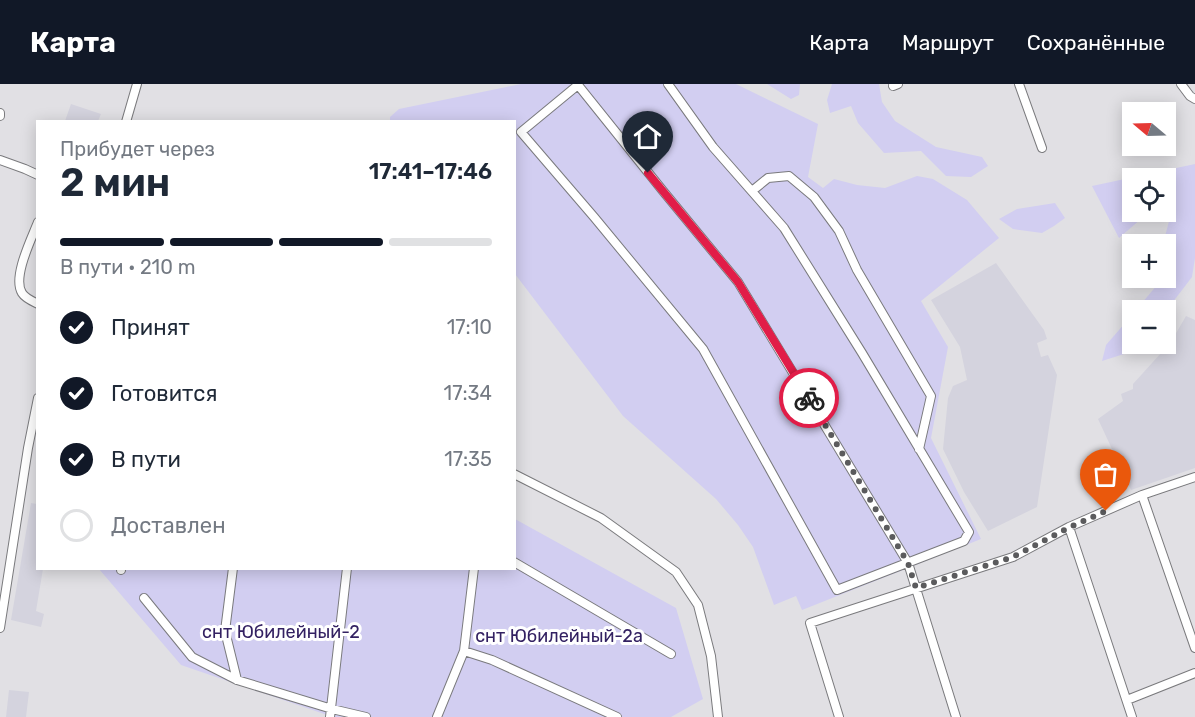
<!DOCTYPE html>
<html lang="ru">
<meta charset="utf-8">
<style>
body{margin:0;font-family:Rubik,sans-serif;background:#f6f6f7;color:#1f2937;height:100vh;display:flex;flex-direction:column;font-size:22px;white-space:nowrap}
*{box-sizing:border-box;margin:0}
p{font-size:20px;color:#747a83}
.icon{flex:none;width:33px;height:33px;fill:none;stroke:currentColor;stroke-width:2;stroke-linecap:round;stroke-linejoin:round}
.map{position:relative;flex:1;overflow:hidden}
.side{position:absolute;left:36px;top:36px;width:480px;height:450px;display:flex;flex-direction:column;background:#fff;border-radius:0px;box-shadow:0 3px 15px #0003}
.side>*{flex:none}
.needle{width:39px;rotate:289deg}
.fabs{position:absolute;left:1122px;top:18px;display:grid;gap:12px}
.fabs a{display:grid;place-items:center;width:54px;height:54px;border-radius:0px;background:#fff;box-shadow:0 3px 15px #0003;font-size:30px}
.pin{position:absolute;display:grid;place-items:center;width:51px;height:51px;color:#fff;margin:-62px -26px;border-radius:50% 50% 50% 0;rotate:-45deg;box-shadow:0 0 6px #0007}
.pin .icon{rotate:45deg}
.courier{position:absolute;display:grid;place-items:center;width:60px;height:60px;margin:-30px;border:4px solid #e11d48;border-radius:50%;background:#fff;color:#222;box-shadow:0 2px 8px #0007}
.summary em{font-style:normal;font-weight:600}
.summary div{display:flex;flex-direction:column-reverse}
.summary{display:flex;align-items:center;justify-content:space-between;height:102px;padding:0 24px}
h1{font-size:39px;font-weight:600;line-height:45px}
.bar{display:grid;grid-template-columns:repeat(4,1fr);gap:9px 6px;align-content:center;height:72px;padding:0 24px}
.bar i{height:8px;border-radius:4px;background:#e0e1e3}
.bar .current{background:#111827}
.bar p{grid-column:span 4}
ol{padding:0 24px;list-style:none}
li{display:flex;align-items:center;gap:18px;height:66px}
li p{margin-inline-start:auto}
li .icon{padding:6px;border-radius:50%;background:#111827;color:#fff;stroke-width:4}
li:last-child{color:#747a83}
li i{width:33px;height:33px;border:3px solid #e0e1e3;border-radius:50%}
header{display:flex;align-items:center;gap:36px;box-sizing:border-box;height:84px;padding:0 30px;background:#111827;color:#fff}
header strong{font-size:28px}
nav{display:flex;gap:33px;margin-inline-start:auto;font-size:21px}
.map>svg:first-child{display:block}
.built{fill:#d4d3de}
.green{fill:#d2cef1}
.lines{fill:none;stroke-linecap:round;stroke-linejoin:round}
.minor-casing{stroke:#7a7a7d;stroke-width:10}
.minor{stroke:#fff;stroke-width:8}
.done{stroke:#5b5b5d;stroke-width:6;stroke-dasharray:0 10.8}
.route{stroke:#e11d48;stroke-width:8}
.labels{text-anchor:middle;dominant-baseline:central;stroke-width:6;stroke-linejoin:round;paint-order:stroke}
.park-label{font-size:18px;fill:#332162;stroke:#fff}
</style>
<header>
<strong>Карта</strong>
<nav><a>Карта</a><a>Маршрут</a><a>Сохранённые</a></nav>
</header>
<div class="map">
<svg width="1195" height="633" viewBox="0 0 1195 633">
<rect width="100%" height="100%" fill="#e1e0e4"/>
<!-- built -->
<path class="built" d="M 71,20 L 101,30 L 98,37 L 65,37 Z
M 996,179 L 1044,246 L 1047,255 L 1037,259 L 1041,273 L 1048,271 L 1057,291 L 1037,423 L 988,447 L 964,408 L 943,365 L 948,314 L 953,302 L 967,296 L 960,263 L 931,216 Z
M 1186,232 L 1195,236 L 1195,384 L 1131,406 L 1098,335 L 1123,317 L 1121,310 L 1133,305 L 1133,300 L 1171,258 Z
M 31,419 L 37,420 L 38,484 L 43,485 L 36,527 L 44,530 L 41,543 L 11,536 Z
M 9,606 L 29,608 L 26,633 L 6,633 Z"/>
<!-- green -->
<path class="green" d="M 521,0 L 736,0 L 818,40 L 808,93 L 823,104 L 834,95 L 857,101 L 885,104 L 917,92 L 933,95 L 967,116 L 999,154 L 921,217 L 948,263 L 931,354 L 981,455 L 802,526 L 796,512 L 774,521 L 753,463 L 738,441 L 716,415 L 623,332 L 515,190 L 514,38 L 390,38 L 390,33 L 399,25 Z
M 767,0 L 800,0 L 799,11 L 791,15 Z
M 832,0 L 879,0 L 882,18 L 895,37 L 936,63 L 982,73 L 988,82 L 971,93 L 946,92 L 921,67 L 884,69 L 858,39 L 851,22 L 830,29 L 827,16 Z
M 1195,80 L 1195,174 L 1192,193 L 1169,223 L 1169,236 L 1166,238 L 1166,226 L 1136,226 L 1163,194 L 1166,194 L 1166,160 L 1163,160 L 1172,126 L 1166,120 L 1166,94 L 1132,94 L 1132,128 L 1149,128 L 1119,154 L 1092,102 Z
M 1055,119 L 1065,134 L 1054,142 L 1042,149 L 1013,145 L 999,135 L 1017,125 Z
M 1132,231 L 1132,260 L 1134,260 L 1124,270 L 1102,277 L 1106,261 Z
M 515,435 L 676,524 L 703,615 L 671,633 L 333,633 L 181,581 L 99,485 L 514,484 Z"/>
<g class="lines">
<!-- minor casing -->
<g class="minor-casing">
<path id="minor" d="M 668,0 L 713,63 L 784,144 L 862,269 L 969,448 L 964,457 L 837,506 L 703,265 L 594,133 L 521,48 L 578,1 L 663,107 L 738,198 L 908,479 L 956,633
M 1019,0 L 1042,64
M 1181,0 L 1190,12 L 1195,15
M 893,2 L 898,0
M 0,29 L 0,32
M 126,38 L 137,0
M 0,76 L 25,85 L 38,91
M 752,107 L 768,94 L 789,92 L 814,113 L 839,147 L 857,186 L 931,312 L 919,365
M 38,138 C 32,154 12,193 22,209 C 25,214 32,217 38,220
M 514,390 L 601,434 L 676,488 L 698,521 L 711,572 L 718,633
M 1142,411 L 1195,564
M 1069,443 L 1132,633
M 514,478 L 671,570
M 233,484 L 225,547 L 237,596
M 121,486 L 121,484
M 144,514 L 192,573 L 237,596 L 332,625 L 366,633
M 0,544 L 28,364 L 38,314
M 464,567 L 492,576 L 617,633
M 1127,616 L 1195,589
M 330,633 L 347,484
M 437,633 L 464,567 L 474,484
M 839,633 L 810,539 L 1013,473 L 1069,443 L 1142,411 L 1195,393"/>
</g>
<!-- minor -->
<use href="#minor" class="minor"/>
</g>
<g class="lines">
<!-- done -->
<path class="done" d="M 809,314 L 908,479 L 916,504 L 1013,473 L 1070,443 L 1106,427"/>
<!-- route -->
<path class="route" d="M 648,89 L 738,198 L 809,314"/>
</g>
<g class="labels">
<!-- park labels -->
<g class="park-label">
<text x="281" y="548">снт Юбилейный-2</text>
<text x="559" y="552">снт Юбилейный-2а</text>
</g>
</g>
</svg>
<div class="fabs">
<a><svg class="needle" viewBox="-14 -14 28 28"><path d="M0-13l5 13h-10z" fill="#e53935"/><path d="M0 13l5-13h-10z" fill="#747a83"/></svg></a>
<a><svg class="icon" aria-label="locate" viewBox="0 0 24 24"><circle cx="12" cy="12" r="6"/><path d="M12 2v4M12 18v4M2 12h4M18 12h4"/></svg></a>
<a>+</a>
<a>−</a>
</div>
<div class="pin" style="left:1106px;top:427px;background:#ea580c"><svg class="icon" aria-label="bag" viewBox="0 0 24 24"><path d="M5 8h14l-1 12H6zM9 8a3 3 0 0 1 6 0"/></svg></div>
<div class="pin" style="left:648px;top:89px;background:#1f2937"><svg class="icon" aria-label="home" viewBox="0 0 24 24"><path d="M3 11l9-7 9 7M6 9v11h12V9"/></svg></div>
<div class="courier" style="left:809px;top:314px"><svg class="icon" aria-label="bike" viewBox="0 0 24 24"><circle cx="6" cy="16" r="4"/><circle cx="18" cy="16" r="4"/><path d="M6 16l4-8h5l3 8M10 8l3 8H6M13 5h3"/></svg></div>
<section class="side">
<div class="summary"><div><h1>2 мин</h1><p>Прибудет через</p></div><em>17:41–17:46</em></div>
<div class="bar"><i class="current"></i><i class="current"></i><i class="current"></i><i></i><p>В пути · 210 m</p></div>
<ol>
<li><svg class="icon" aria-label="check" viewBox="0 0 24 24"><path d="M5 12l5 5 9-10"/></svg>Принят<p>17:10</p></li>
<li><svg class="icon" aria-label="check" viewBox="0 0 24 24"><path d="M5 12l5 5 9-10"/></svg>Готовится<p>17:34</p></li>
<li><svg class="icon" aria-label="check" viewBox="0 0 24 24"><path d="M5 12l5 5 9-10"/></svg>В пути<p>17:35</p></li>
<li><i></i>Доставлен</li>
</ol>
</section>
</div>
